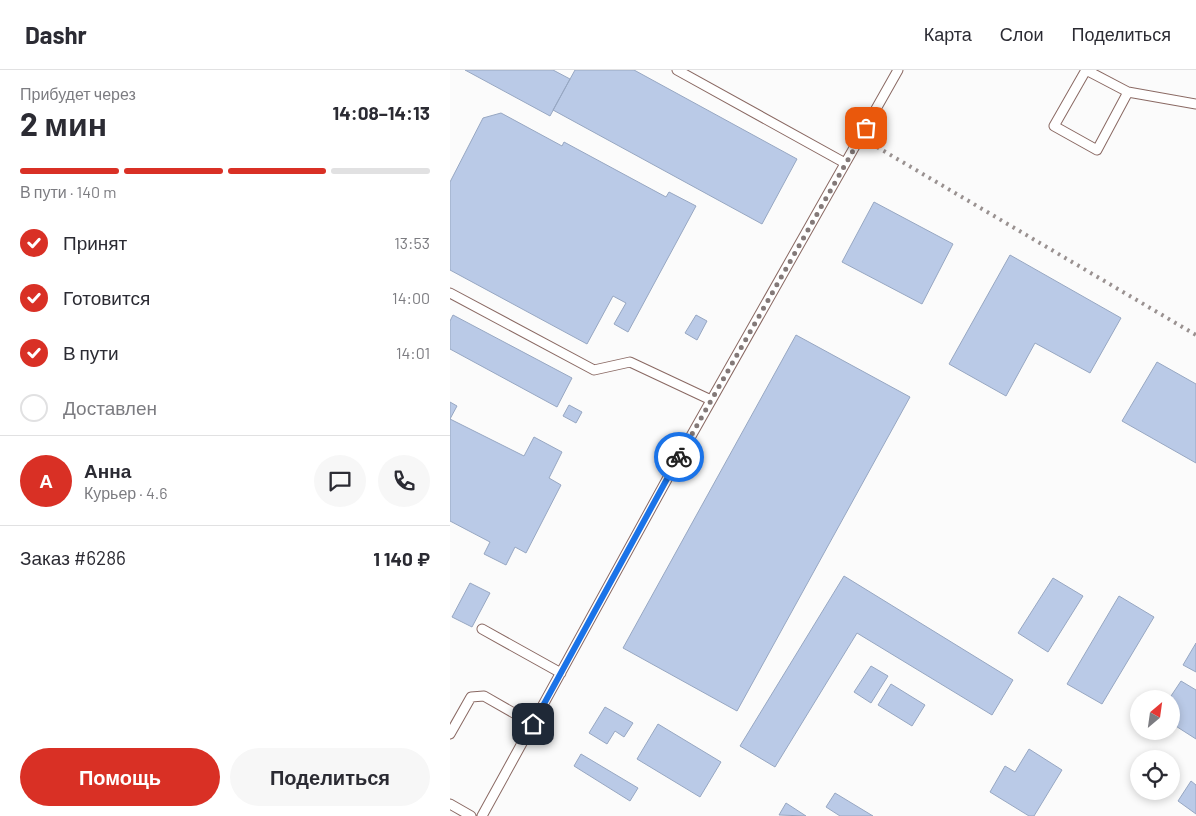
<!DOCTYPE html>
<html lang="ru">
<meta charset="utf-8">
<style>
body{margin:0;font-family:Barlow,sans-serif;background:#f7f7f7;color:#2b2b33;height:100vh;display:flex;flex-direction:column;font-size:19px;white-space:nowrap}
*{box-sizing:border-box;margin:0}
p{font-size:16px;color:#7c7c81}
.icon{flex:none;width:28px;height:28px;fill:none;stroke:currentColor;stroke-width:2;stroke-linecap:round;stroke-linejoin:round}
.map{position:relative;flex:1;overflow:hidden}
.panel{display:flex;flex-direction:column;background:#fff;width:450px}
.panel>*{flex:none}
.needle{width:32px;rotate:29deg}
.fabs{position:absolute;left:680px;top:620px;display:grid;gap:10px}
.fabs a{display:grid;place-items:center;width:50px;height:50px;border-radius:50%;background:#fff;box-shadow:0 2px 8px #0003;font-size:25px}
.pin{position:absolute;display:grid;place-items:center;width:42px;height:42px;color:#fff;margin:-21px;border-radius:10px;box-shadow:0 2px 8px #0006}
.courier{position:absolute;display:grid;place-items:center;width:50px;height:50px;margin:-25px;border:4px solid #1a73e8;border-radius:50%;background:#fff;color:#222;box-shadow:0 1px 6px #0007}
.headline em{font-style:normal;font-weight:700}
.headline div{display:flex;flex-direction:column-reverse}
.headline{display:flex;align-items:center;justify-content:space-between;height:85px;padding:0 20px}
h1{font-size:32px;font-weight:700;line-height:38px}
.bar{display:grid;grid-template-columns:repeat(4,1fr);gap:8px 5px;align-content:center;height:60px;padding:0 20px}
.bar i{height:6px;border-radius:4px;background:#e1e1e2}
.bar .selected{background:#d93025}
.bar p{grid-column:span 4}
.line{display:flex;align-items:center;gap:12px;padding:0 20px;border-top:1px solid #e1e1e2}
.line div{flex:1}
.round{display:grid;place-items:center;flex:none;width:52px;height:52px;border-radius:26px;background:#f7f7f7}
ol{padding:0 20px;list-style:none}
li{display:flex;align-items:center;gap:15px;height:55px}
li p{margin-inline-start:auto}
li .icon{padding:5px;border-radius:50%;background:#d93025;color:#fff;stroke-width:4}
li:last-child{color:#7c7c81}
li i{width:28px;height:28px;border:2px solid #e1e1e2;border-radius:50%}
.cta{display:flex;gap:10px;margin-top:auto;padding:10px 20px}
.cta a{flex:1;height:58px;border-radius:30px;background:#d93025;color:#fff;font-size:20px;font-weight:700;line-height:58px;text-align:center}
.cta a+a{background:#f7f7f7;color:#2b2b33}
header{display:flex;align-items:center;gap:30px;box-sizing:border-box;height:70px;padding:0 25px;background:#fff;border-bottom:1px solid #e1e1e2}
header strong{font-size:24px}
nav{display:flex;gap:28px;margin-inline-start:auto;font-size:18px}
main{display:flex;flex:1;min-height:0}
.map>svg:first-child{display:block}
.building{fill:#bacae7;stroke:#97a7c2}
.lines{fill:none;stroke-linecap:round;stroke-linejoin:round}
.lane-casing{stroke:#8a6963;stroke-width:11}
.lane{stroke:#fff;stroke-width:9}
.rail{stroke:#999190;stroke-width:4;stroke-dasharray:2.5 5;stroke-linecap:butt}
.done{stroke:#837978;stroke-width:5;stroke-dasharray:0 9}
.route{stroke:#1a73e8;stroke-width:6}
</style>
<header>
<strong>Dashr</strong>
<nav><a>Карта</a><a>Слои</a><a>Поделиться</a></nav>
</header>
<main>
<section class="panel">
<div class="headline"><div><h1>2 мин</h1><p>Прибудет через</p></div><em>14:08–14:13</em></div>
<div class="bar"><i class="selected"></i><i class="selected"></i><i class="selected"></i><i></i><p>В пути · 140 m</p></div>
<ol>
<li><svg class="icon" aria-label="check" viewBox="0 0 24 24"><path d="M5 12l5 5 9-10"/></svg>Принят<p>13:53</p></li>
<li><svg class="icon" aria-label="check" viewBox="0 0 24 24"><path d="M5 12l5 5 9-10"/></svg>Готовится<p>14:00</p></li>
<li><svg class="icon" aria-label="check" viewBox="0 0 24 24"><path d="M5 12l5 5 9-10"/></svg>В пути<p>14:01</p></li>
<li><i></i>Доставлен</li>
</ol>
<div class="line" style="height:90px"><b class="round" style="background:#d93025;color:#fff">А</b><div><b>Анна</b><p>Курьер · 4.6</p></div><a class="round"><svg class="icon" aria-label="chat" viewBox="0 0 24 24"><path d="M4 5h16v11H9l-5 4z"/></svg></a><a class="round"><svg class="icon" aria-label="phone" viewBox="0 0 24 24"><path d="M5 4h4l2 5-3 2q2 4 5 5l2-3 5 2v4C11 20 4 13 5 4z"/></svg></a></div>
<div class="line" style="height:65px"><div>Заказ #6286</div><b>1 140 ₽</b></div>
<div class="cta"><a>Помощь</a><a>Поделиться</a></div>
</section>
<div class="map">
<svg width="746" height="746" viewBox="0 0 746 746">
<rect width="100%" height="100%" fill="#fbfbfb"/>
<!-- building -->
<path class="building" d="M 15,0 L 103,0 L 120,9 L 100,46 Z
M 125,0 L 184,0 L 347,89 L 312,154 L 103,40 Z
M 51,43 L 112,76 L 114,72 L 216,127 L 219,122 L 246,136 L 178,262 L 164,254 L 176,233 L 163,226 L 137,274 L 0,200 L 0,112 L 33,48 Z
M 424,132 L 503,174 L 472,234 L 392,192 Z
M 560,185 L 671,248 L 640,303 L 585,273 L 556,326 L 499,294 Z
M 3,245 L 122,308 L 107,337 L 0,279 L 0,251 Z
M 246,245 L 257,251 L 247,270 L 235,263 Z
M 346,265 L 460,327 L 287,641 L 173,578 Z
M 707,292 L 746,314 L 746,393 L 672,351 Z
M 0,332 L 7,336 L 0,349 L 74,386 L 84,367 L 112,382 L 99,408 L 111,415 L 76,483 L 65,477 L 56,495 L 34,484 L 40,472 L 0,451 Z
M 119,335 L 132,342 L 126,353 L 113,346 Z
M 394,506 L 563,610 L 542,645 L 407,563 L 325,697 L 290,676 Z
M 603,508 L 633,526 L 598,582 L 568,563 Z
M 20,513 L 40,523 L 22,557 L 2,547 Z
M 669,526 L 704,547 L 652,634 L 617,614 Z
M 746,573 L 746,602 L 733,595 Z
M 421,596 L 438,606 L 421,633 L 404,622 Z
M 731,611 L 746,620 L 746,669 L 721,653 L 721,629 L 719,629 Z
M 441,614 L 475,635 L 462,656 L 428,635 Z
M 155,637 L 183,653 L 174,667 L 165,661 L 157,674 L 139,663 Z
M 208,654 L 271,692 L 250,727 L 187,689 Z
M 579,679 L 612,700 L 584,746 L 579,746 L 540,722 L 555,696 L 565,702 Z
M 131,684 L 188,718 L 180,731 L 124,696 Z
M 741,711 L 746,715 L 746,744 L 728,731 Z
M 385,723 L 423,746 L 390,746 L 376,737 Z
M 336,733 L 356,746 L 329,745 Z"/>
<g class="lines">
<!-- lane casing -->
<g class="lane-casing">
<path id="lane" d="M 227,0 L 395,93
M 636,0 L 604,56 L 647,80 L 678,22 L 746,34
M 636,0 L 678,22
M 0,223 L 144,300 L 180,292 L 261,330
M 32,559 L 111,603
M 0,664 L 21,627 L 34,626 L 83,654
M 0,734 L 21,746
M 32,746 L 232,382 L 448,0"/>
</g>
<!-- lane -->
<use href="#lane" class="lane"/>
<!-- rail -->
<path class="rail" d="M 427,77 L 746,265"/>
</g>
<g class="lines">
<!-- done -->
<path class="done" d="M 229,387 L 416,58"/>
<!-- route -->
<path class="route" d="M 83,654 L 229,387"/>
</g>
</svg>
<div class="fabs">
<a><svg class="needle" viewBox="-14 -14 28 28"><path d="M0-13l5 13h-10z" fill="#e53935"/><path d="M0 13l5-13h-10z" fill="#7c7c81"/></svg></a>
<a><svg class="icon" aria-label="locate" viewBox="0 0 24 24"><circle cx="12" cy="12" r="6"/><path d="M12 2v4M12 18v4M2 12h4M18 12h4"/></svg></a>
</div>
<div class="pin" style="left:416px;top:58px;background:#ea580c"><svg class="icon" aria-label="bag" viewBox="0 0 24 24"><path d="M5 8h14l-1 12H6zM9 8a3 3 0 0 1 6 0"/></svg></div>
<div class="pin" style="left:83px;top:654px;background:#1f2937"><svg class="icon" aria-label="home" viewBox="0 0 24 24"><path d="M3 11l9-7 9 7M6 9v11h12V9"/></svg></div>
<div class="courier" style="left:229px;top:387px"><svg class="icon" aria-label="bike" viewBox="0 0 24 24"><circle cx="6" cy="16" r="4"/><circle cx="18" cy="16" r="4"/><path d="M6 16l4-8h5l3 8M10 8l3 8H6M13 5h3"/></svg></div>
</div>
</main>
